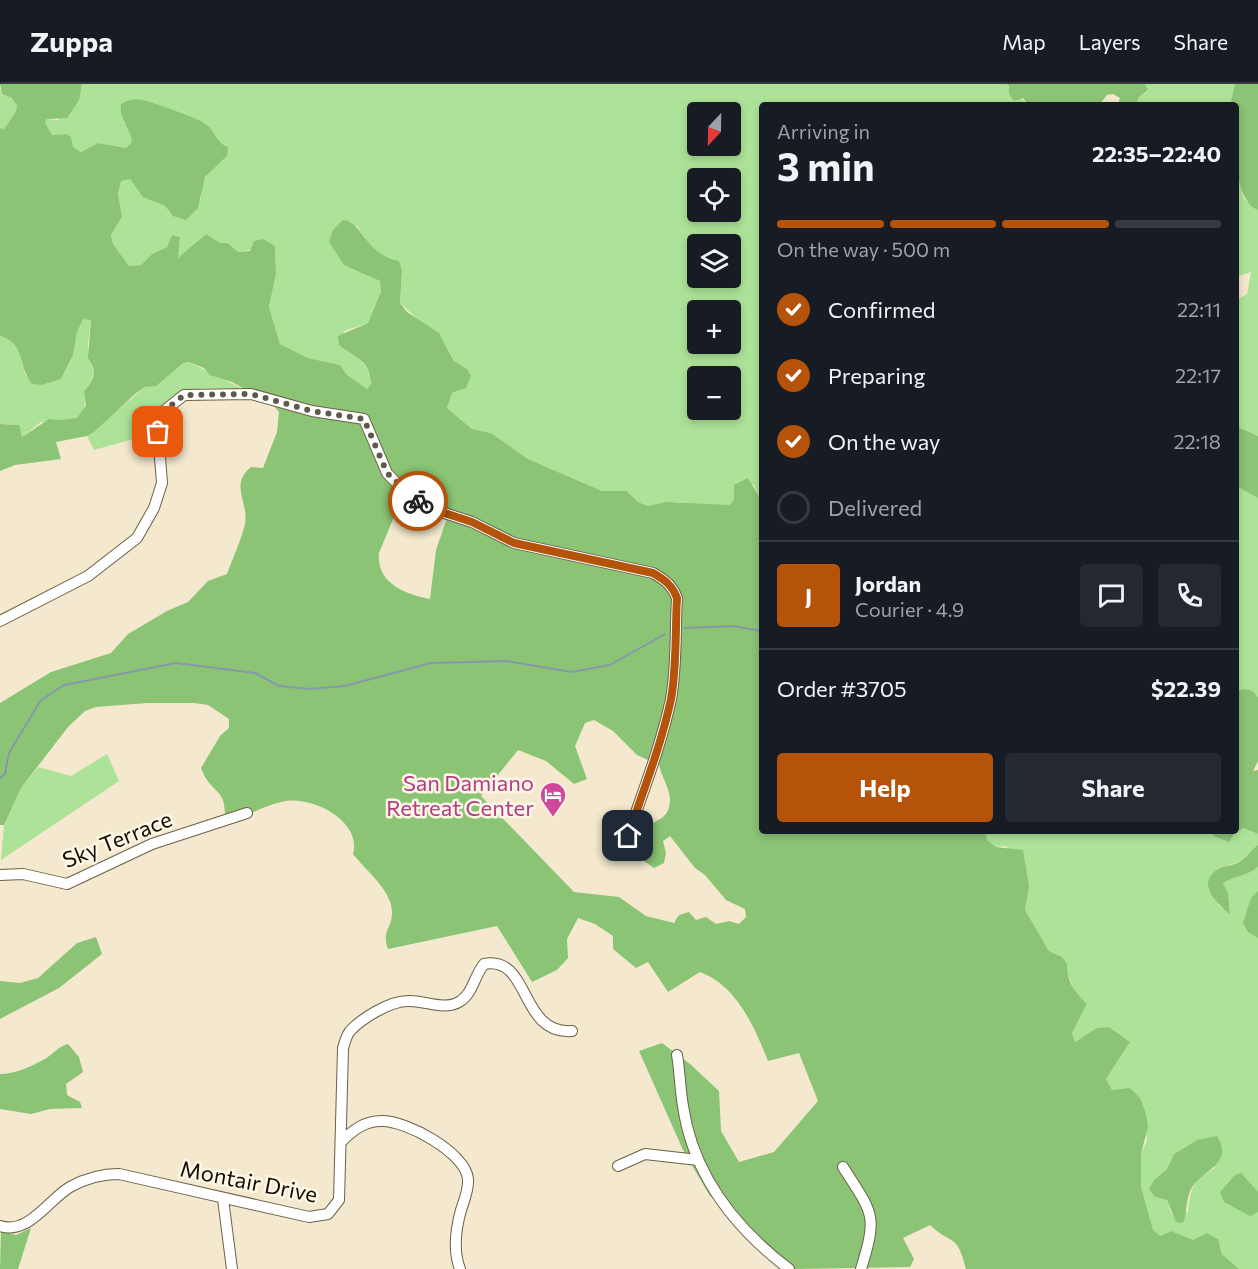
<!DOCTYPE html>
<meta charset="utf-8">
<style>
body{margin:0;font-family:Commissioner,sans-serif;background:#242831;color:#f1f3f6;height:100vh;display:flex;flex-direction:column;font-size:22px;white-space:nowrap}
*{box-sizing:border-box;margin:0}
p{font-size:20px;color:#9ea1a6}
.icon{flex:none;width:33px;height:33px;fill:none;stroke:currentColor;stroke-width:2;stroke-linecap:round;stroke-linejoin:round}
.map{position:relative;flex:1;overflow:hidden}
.details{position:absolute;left:759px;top:18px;width:480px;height:732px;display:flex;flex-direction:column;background:#171b24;border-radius:6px;box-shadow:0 3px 9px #0003}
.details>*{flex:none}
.needle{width:39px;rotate:202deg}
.fabs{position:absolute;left:687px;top:18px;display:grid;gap:12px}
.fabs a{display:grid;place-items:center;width:54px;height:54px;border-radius:6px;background:#171b24;box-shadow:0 3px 9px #0003;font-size:30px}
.pin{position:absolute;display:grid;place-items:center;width:51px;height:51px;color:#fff;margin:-26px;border-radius:12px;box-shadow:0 3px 9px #0006}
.courier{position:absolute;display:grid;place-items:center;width:60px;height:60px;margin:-30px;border:4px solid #b45309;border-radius:50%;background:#fff;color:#222;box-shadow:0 2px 8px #0007}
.headline em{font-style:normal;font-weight:700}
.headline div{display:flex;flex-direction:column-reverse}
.headline{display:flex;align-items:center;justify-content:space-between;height:102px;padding:0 18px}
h1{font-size:39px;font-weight:700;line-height:45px}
.bar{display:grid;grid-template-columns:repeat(4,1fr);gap:9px 6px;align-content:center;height:72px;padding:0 18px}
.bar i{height:8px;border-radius:4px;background:#363941}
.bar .on{background:#b45309}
.bar p{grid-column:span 4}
.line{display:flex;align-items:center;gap:15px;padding:0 18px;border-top:2px solid #363941}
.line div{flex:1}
.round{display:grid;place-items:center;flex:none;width:63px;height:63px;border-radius:6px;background:#242831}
ol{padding:0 18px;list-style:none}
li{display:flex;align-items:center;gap:18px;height:66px}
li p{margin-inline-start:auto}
li .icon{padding:6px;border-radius:50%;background:#b45309;color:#fff;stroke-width:4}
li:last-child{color:#9ea1a6}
li i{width:33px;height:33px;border:3px solid #363941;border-radius:50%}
.primary-button{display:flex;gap:12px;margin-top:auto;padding:12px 18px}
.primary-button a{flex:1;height:69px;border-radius:6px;background:#b45309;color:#fff;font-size:24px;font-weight:700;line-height:69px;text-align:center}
.primary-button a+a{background:#242831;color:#f1f3f6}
header{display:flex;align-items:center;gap:36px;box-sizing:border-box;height:84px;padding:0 30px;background:#171b24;border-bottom:2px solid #363941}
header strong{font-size:28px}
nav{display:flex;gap:33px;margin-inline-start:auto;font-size:21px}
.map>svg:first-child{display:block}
.green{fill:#ade398;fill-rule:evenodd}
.forest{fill:#8bc475;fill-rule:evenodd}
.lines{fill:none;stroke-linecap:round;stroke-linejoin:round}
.stream{stroke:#8898ab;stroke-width:2}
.minor-casing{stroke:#6a6048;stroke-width:12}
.minor{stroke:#fff;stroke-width:10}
.done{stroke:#60594b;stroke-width:6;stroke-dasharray:0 10.8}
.route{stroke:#b45309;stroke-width:8}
.labels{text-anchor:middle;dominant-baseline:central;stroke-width:5;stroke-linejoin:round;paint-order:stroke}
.hotel-label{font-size:22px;fill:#b23c85;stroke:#fef7e6;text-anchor:end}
.street-label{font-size:22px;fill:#100c04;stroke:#fef7e6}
</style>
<header>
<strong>Zuppa</strong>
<nav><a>Map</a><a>Layers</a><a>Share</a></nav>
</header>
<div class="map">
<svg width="1258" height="1185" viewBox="0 0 1258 1185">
<rect width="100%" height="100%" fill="#f4e9ce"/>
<!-- green -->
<path class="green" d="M 82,0 L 1006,0 L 1028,21 L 762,21 L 762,412 L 759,412 L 754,401 L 734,401 L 734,416 L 729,421 L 692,421 L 680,418 L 648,422 L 638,418 L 627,407 L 602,407 L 528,375 L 491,349 L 472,345 L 447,324 L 452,309 L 459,307 L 467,285 L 454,277 L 446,261 L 400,219 L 402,187 L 373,166 L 357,142 L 330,158 C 341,175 361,188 380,197 L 381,206 L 368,239 L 344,247 L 346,267 C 363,276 369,282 371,301 L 366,306 L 347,291 L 340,281 L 308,274 L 280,260 L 269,223 L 276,190 L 275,162 L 238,168 L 228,159 L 220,159 L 206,150 L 182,172 L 177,174 L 180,153 L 172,151 L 167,163 L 152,170 L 141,181 L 129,182 L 113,160 L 111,151 L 122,133 L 118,108 L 121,97 L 130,95 L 144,113 L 165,122 L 173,132 L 201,115 C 200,92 212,87 227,72 L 207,40 L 143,16 L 123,38 L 131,46 L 132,58 L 126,64 L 98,59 L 81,68 L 73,63 L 67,50 L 52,51 L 45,40 L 47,35 L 58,36 L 82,3 ZM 698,28 L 730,28 L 730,62 L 698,62 ZM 698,94 L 730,94 L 730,128 L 698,128 ZM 698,160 L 730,160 L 730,194 L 698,194 ZM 698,226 L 730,226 L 730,260 L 698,260 ZM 698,292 L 730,292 L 730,326 L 698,326 Z
M 1145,0 L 1235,0 L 1236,2 L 1230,21 L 1137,21 L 1138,14 L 1148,7 Z
M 0,4 L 2,10 L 12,14 L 17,22 L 15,29 L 4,45 L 0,44 Z
M 1236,85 L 1244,115 L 1258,126 L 1258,352 L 1236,342 L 1236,216 L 1247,210 L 1251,188 L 1236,193 Z
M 83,234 L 91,236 C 91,245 88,253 88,261 C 89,280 101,292 84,307 C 87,318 85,325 77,334 L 41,338 L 22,353 L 12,340 L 0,340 L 0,252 C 24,258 18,272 26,292 L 42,301 L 61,295 L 73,271 L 77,248 Z
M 189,278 L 245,306 C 223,305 184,299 167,318 C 161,325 158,340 155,349 L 94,366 L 87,352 L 145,303 C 163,301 172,282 189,278 Z
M 1236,402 L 1258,414 L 1258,613 L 1253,607 L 1236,607 Z
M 107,670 L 119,697 L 1,776 L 4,741 L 21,704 L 38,683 L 71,692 Z
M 1243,744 L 1258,750 L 1258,761 L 1241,777 L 1217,785 L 1208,804 L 1219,822 L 1230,829 L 1228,809 L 1223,799 C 1234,792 1248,792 1258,783 L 1258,1185 L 1239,1185 L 1222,1170 L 1221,1164 L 1181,1153 L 1171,1147 L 1160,1152 L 1153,1147 L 1141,1103 L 1141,1070 L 1147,1056 L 1140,1014 L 1130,1005 L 1112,1006 L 1106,995 L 1130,958 L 1108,943 L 1097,945 L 1075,958 L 1072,949 L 1087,920 L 1074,907 L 1062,873 L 1049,867 L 1025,826 C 1031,789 1028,791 1006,762 L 996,763 L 987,756 L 986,747 L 1210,747 L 1214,752 L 1234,750 ZM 1197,1056 L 1215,1084 C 1194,1097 1190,1102 1188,1128 L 1172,1131 L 1167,1116 L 1155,1113 L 1154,1096 L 1167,1085 L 1174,1070 Z"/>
<!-- forest -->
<path class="forest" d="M 0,0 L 82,0 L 79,16 L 67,34 L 47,35 L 45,39 L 52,51 L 67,50 L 71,53 L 73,63 L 81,68 L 98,59 L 126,64 L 132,58 C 130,43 119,36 121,20 C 127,16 135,14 143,16 C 152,18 200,35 206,40 C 216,48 215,58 228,63 L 227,72 L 205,93 L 198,124 L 186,136 L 173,132 L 165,122 L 143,113 L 130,95 L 121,97 L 118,109 L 122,133 L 111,151 L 113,160 L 129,182 L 141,181 L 152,170 L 167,163 L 172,151 L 180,153 L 178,174 L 206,150 L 220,159 L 228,159 L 238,168 L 250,167 L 254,157 L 263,155 L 275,162 L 276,190 L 269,223 L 280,260 L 308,274 L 340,281 L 347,291 L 367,305 L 371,300 C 369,274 357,276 339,261 L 338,252 L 368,239 L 381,207 L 380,197 L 344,181 L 329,158 L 333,146 L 343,136 C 362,137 365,171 399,177 L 402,187 L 400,219 L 407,228 L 439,249 L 454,277 L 467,285 L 471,292 L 466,304 L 452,309 L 447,324 L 472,345 L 491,349 L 528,375 L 602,407 L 627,407 L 638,418 L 648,422 L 666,418 L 729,421 L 734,416 L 734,401 L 748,394 L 759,412 L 762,412 L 762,747 L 986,747 L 987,756 L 996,763 L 1023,766 L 1029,802 L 1025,826 L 1049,867 L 1062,873 L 1067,880 C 1067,899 1075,908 1087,920 L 1072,949 L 1075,958 L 1097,944 L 1109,943 L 1130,958 L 1106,995 L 1112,1006 L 1130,1004 L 1140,1014 L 1146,1030 L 1148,1042 L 1141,1070 L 1141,1103 L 1153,1146 L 1160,1152 L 1171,1147 L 1193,1156 L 1207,1149 L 1218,1155 L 1222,1170 L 1239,1185 L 966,1185 C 957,1148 952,1162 930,1141 L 903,1154 L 914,1175 L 910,1183 L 795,1185 L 710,1112 L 683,1066 L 639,967 L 662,959 L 690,980 L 719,1007 L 721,1047 L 739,1078 L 774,1068 L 818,1017 L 799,969 L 768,977 C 754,942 737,902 700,888 L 668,908 L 648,878 L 636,884 L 613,865 L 613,852 L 595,840 L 578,834 L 567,855 L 568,874 L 557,886 L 532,898 L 497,842 L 388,865 C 381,846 392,845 392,829 C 393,807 365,786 353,770 C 362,738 315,713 286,717 C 266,720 243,734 224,741 C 229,702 211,712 201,684 L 220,652 L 229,644 L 229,635 L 208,621 L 194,619 L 147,619 L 96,623 L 85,627 L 68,643 L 21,704 L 4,741 L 0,741 L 0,619 L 51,588 L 111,569 L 128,550 L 167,527 L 188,518 L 208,497 L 227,490 C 233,473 241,457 245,440 C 249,418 229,401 251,383 L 263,384 L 277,348 L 279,328 L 273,321 L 232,298 L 210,291 L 204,284 L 189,278 L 182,280 L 156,302 L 145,303 L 135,310 L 94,348 L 87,352 L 56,358 L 61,375 L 15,381 L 0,387 L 0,340 L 19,341 L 22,353 L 49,335 L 58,336 L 77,334 L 86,321 L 84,307 C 95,297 97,286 88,274 L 91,236 L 83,235 L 77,248 L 73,271 L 61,295 L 42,301 L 32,300 C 17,281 26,259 0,252 L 0,44 L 4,45 L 15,29 L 17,22 L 12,14 L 2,10 ZM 403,411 L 447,434 L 436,466 L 430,515 C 405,510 376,499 379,469 ZM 594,636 L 613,647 L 637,671 L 659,681 C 661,691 671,707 670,717 C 669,749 625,730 634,770 L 654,784 L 664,779 L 666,769 L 663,757 L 670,752 L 695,784 L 705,791 L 726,816 L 745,825 L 746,833 L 739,840 L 729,837 L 716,840 L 706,833 L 696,836 L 689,828 L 679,831 L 674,839 L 646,832 L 619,813 L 574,808 L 481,712 L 518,666 L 546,677 L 574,700 L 587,695 L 575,662 L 585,639 Z
M 1006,0 L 1145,0 L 1148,6 L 1138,14 L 1137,21 L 1118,21 L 1120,14 L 1113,10 L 1107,11 L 1099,21 L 1028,21 L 1023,14 L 1014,17 L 1009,10 L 1009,2 Z
M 1235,0 L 1258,0 L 1258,126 C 1230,115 1236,48 1236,21 L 1230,21 Z
M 1236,342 L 1258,352 L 1258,414 L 1236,402 Z
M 1245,605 L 1253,607 L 1258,613 L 1258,677 L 1253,687 L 1258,686 L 1258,750 L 1243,744 L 1234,750 L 1229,758 L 1214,752 L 1210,747 L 1236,747 L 1236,607 Z
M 1258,761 L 1258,783 C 1248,792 1234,792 1223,799 L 1228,809 L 1230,830 C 1217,820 1195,799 1218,785 C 1225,781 1234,782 1241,777 C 1247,773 1251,766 1258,761 Z
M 1258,807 L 1258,854 L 1248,848 L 1243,839 L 1251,814 Z
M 96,853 L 102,870 L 59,904 L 0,935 L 0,897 L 20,899 L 38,894 L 77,859 Z
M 68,960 L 79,973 L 83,988 L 66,1000 L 67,1011 L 80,1018 L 82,1024 L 50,1025 L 31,1030 L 0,1025 L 0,990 C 14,990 30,983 43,976 C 53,971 57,963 68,960 Z
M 1217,1052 C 1235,1081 1200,1086 1190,1107 C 1186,1117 1187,1129 1183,1139 L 1176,1138 L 1167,1116 L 1155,1113 L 1149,1105 L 1154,1096 L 1167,1085 L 1174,1070 L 1197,1056 Z
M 1241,1089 L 1258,1108 L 1258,1128 L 1250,1132 L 1224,1118 L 1220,1108 L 1235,1091 Z
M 31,1144 L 18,1185 L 0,1185 L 1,1147 L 16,1151 Z"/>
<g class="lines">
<!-- stream -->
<path class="stream" d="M 684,544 L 733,542 L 762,547
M 0,694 L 5,690 L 9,669 L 41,616 L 64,601 L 176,579 L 255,589 L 279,602 L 310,605 L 345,602 L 431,579 L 507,577 L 571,588 L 610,581 L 665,550"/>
<!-- minor casing -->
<g class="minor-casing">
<path id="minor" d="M 0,537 L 88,492 L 137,454 L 154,424 L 162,399 L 158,348 L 164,327 L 184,311 L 251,310 L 312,327 L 364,335 L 387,389 L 404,407 L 426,423 L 472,438 L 514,459 L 653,489 C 665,496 672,501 677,514 C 675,548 677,582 671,615 C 661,662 643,707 628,752
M 0,791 L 23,790 L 67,800 L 152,760 L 247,729
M 677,971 C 680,988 680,1005 683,1022 C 693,1091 735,1144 789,1185
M 342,1057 C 353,1046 365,1037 381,1037 C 406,1036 466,1069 468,1095 C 469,1105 464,1117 461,1126 C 456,1144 453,1167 460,1185
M 618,1082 L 645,1070 L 698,1076
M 843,1083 C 873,1130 878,1130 861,1185
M 223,1115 L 232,1185
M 0,1142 C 29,1151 48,1116 70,1103 C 86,1094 101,1090 119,1090 L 309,1133 L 328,1130 L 339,1116 L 343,964 C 345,958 346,952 350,947 C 362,934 390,917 408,917 C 424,916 443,927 459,918 C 473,910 474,892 484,880 C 531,871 519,951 572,947"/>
</g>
<!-- minor -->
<use href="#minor" class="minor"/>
</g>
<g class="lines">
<!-- done -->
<path class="done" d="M 158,348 L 164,327 L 184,311 L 251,310 L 312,327 L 364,335 L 387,389 L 418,417"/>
<!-- route -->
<path class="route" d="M 418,417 L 426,423 L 472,438 L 514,459 L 653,489 C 665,496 672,501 677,514 C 675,548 677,582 671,615 C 661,662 643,707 628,752"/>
</g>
<!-- icons -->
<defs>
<g id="hotel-pin" transform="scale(1.35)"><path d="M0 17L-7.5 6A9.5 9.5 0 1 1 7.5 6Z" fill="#d1479c" stroke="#fef7e6"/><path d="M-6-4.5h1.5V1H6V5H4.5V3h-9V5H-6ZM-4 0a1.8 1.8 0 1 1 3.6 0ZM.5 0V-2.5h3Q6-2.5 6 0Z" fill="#fff"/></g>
</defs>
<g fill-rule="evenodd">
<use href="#hotel-pin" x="553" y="711"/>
</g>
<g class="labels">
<!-- hotel labels -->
<g class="hotel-label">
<text x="534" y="698">San Damiano<tspan x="534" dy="25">Retreat Center</tspan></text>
</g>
<!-- street labels -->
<g class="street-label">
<text transform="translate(117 755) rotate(-22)">Sky Terrace</text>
<text transform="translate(249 1097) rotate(11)">Montair Drive</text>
</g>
</g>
</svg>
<div class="fabs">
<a><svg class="needle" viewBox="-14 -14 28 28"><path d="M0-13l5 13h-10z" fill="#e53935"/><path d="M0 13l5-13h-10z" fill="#9ea1a6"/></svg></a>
<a><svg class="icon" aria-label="locate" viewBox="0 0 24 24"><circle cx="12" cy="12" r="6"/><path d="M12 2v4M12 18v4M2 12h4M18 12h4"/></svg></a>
<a><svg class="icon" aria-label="layers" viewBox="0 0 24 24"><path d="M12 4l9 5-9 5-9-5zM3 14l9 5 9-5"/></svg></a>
<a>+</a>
<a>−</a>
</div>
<div class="pin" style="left:158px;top:348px;background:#ea580c"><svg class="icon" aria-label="bag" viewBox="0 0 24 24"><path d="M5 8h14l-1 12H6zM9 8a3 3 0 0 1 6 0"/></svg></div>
<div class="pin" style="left:628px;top:752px;background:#1f2937"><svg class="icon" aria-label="home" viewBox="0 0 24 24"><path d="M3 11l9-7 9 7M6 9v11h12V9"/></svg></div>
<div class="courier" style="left:418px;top:417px"><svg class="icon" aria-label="bike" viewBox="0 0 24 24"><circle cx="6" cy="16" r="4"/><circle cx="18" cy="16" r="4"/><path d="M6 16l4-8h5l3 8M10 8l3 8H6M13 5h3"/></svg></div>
<section class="details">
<div class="headline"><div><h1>3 min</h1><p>Arriving in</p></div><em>22:35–22:40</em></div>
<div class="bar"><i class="on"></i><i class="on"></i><i class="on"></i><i></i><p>On the way · 500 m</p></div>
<ol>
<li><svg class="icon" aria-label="check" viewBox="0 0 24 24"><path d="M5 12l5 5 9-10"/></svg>Confirmed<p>22:11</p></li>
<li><svg class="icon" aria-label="check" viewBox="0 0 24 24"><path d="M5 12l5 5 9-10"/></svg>Preparing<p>22:17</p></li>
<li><svg class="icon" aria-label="check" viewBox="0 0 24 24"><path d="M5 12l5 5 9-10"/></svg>On the way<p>22:18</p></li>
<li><i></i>Delivered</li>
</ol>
<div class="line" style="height:108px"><b class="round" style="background:#b45309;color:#fff">J</b><div><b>Jordan</b><p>Courier · 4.9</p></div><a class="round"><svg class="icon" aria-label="chat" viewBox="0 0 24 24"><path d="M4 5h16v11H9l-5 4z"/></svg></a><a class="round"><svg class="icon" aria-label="phone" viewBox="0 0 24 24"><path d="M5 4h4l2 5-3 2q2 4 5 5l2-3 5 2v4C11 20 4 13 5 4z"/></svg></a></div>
<div class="line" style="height:78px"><div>Order #3705</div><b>$22.39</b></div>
<div class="primary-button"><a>Help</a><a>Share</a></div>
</section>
</div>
